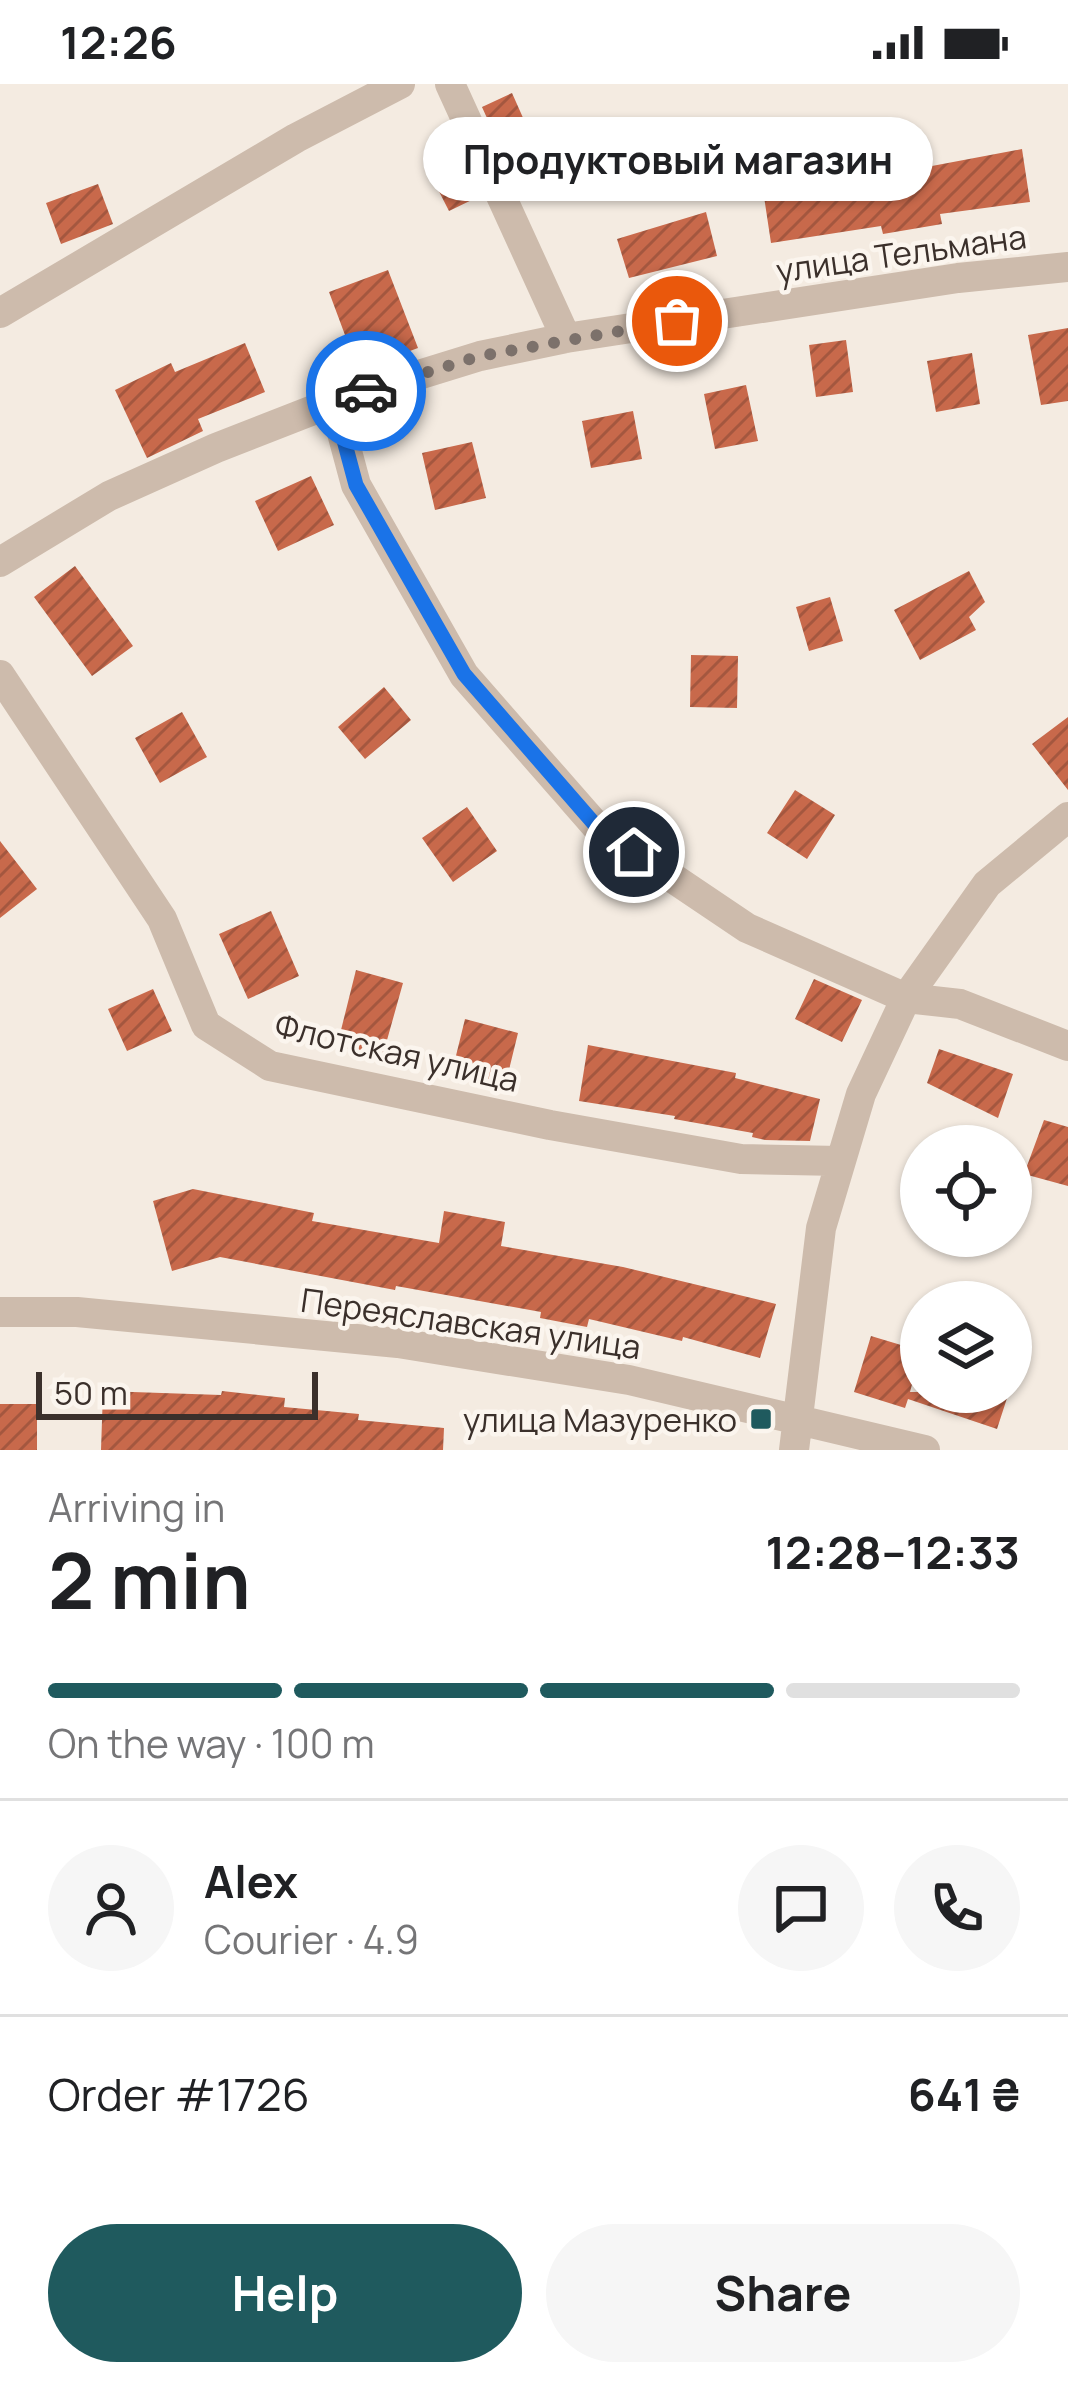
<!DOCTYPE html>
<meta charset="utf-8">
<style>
body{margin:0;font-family:Manrope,sans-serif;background:#f6f6f6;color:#202124;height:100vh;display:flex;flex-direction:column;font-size:45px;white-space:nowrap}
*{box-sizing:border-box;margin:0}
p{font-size:39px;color:#757577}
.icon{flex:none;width:66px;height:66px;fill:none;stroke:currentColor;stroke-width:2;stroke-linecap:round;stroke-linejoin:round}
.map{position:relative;height:1366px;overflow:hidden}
.drawer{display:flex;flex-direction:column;background:#fff;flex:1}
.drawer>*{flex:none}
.tools{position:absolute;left:900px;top:1041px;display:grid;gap:24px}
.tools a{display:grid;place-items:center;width:132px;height:132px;border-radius:50%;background:#fff;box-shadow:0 3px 9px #0004;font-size:60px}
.scale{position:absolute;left:36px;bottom:30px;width:282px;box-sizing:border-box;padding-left:12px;border:6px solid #3b302b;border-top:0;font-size:33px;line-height:42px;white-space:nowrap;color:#3b302b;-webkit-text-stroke:9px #fbf5ee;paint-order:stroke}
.pin{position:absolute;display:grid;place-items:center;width:102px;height:102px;color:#fff;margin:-51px;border:6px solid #fff;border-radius:50%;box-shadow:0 3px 12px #0007}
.courier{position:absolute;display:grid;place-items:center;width:120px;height:120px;margin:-60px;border:9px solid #1a73e8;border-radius:50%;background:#fff;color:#222;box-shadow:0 3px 15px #0007}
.bubble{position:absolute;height:84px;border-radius:42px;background:#fff;box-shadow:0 3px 9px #0004;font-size:39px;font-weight:700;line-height:84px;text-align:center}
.headline em{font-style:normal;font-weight:700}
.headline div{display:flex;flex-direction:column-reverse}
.headline{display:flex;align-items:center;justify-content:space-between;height:204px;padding:0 48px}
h1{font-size:78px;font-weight:700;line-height:90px}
.bar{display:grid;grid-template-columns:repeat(4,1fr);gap:18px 12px;align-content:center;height:144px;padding:0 48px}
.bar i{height:15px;border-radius:9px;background:#e0e0e0}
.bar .on{background:#1f5a5e}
.bar p{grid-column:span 4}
.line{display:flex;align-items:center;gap:30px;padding:0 48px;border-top:3px solid #e0e0e0}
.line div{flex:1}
.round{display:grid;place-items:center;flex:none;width:126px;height:126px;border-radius:63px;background:#f6f6f6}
.cta{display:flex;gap:24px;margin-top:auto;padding:24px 48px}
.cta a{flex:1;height:138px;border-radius:72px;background:#1f5a5e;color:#fff;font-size:48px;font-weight:700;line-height:138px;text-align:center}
.cta a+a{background:#f6f6f6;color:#202124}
.status{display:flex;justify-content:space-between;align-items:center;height:84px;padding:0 60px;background:#fff;direction:ltr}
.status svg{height:33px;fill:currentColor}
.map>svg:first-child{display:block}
.building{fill:url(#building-hatch)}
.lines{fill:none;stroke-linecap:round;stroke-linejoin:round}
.street{stroke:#cdbbac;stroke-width:30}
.done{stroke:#7c716b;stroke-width:12;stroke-dasharray:0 21.6}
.route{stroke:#1a73e8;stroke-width:15}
.poi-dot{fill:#1f5a5e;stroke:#fbf5ee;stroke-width:4.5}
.labels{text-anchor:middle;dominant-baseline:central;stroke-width:9;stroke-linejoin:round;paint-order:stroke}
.street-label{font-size:33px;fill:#3b302b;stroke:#fbf5ee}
.poi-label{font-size:33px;fill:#3b302b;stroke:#fbf5ee;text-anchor:end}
</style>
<div class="status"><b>12:26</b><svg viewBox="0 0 49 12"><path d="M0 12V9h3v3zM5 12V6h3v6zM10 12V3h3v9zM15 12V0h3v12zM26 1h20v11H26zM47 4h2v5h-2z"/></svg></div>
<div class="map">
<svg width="1068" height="1366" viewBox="0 0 1068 1366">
<defs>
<pattern id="building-hatch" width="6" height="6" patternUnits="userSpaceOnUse" patternTransform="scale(3)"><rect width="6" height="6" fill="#c8694b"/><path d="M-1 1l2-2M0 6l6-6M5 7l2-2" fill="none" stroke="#a4573f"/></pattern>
</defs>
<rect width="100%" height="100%" fill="#f4ebe1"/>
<!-- building -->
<path class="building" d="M 512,9 L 544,81 L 514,94 L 482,23 Z
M 457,62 L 480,112 L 449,127 L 424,78 Z
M 1022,65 L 1030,118 L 940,130 L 942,140 L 883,150 L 881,142 L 771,159 L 763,106 L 826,97 L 826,102 Z
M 98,100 L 113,140 L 61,160 L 46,119 Z
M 706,128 L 717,172 L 629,194 L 617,155 Z
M 388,186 L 418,264 L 358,286 L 329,208 Z
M 1068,244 L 1068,317 L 1041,321 L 1028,251 Z
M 846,256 L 853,308 L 816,313 L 809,261 Z
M 245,259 L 265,308 L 198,335 L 203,347 L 147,374 L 115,306 L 171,279 L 175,288 Z
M 972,269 L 980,320 L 936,328 L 927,277 Z
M 746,301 L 758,357 L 715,365 L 704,310 Z
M 633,327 L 642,375 L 591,384 L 582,337 Z
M 472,358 L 486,414 L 435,426 L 422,369 Z
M 311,392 L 334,441 L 278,467 L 255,417 Z
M 75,482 L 133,562 L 92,592 L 34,513 Z
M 969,487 L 985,518 L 969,533 L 976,546 L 920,576 L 894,526 Z
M 830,513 L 843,557 L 809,567 L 796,523 Z
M 691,571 L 738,572 L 737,624 L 690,623 Z
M 384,603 L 411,636 L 365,675 L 338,643 Z
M 182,628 L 207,673 L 160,699 L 135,654 Z
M 1068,633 L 1068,706 L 1032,660 Z
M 795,706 L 835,731 L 807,775 L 767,749 Z
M 467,723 L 497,767 L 453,798 L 422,754 Z
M 0,757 L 37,805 L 0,834 Z
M 271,827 L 299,892 L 248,915 L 219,850 Z
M 356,886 L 403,899 L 382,974 L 337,962 Z
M 814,895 L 862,916 L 842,958 L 795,935 Z
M 153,905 L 172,947 L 127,967 L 108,925 Z
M 465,935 L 518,949 L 504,1006 L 451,992 Z
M 588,961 L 736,989 L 735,994 L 820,1015 L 810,1057 L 765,1056 L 752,1053 L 753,1049 L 674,1035 L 675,1032 L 579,1017 Z
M 939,965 L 1013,990 L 998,1034 L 927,999 Z
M 1044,1036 L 1068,1043 L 1068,1102 L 1024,1090 Z
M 193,1105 L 314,1129 L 312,1137 L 439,1159 L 444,1127 L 505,1138 L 501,1162 L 623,1183 L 776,1220 L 760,1274 L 683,1253 L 682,1257 L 589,1235 L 587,1243 L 540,1234 L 541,1228 L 396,1202 L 395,1206 L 220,1173 L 172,1187 L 153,1117 Z
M 871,1252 L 921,1267 L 910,1308 L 1009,1308 L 997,1345 L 908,1315 L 905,1324 L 854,1308 Z
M 103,1307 L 221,1311 L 222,1307 L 285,1314 L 284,1323 L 359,1330 L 358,1336 L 444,1344 L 443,1366 L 101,1366 Z
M 0,1320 L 37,1320 L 37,1366 L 0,1366 Z"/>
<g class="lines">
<!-- street -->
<path class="street" d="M 450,0 L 566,254
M 0,229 L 296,54 L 400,0
M 334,319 L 356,401 L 464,591 L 597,743 L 747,844 L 906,914 L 960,920 L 1068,962
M 0,478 L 109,412 L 216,364 L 344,314 L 480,272 L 566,254 L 958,194 L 1068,183
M 0,591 L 162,835 L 206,941 L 270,982 L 550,1041 L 741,1075 L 840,1077
M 0,1228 L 77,1228 L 398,1259 L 629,1296 L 925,1366
M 794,1366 L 821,1144 L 861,1010 L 906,914 L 987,800 L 1068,733"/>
</g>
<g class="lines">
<!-- done -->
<path class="done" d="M 366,307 L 480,272 L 677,237"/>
<!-- route -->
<path class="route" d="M 366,307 L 334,319 L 356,401 L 464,590 L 597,743 L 634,768"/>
</g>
<!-- markers -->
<rect class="poi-dot" x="749" y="1323" width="24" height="24" rx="6"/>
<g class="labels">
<!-- street labels -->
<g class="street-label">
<text transform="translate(901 169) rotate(-8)">улица Тельмана</text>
<text transform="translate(397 968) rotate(13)">Флотская улица</text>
<text transform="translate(471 1239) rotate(8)">Переяславская улица</text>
</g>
<!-- poi labels -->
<g class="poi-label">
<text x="737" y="1335">улица Мазуренко</text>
</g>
</g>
</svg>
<div class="tools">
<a><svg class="icon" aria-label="locate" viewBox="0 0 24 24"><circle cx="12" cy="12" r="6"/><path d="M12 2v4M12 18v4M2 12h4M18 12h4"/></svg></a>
<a><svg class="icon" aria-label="layers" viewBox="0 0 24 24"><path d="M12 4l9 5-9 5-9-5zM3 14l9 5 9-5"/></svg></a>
</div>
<div class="scale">50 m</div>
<div class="pin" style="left:677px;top:237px;background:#ea580c"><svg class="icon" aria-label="bag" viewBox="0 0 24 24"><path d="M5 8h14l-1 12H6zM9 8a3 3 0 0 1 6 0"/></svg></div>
<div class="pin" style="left:634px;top:768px;background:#1f2937"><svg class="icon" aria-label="home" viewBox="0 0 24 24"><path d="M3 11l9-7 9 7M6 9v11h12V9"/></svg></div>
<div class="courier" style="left:366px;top:307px"><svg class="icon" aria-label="car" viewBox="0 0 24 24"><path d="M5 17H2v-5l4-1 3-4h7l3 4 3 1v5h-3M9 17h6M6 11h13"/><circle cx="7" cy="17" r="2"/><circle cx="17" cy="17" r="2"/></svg></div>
<div class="bubble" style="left:423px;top:33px;width:510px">Продуктовый магазин</div>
</div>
<section class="drawer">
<div class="headline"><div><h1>2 min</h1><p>Arriving in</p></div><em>12:28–12:33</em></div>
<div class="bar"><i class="on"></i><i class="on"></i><i class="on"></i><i></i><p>On the way · 100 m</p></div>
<div class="line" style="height:216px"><a class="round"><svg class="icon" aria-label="person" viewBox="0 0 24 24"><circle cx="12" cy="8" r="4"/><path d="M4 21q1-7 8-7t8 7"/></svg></a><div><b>Alex</b><p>Courier · 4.9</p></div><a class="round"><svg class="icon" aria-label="chat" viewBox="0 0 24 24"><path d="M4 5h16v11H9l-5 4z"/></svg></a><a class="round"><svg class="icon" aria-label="phone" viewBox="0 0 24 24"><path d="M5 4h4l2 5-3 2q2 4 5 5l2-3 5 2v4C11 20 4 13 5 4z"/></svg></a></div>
<div class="line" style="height:156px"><div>Order #1726</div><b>641 ₴</b></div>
<div class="cta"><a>Help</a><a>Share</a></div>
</section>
